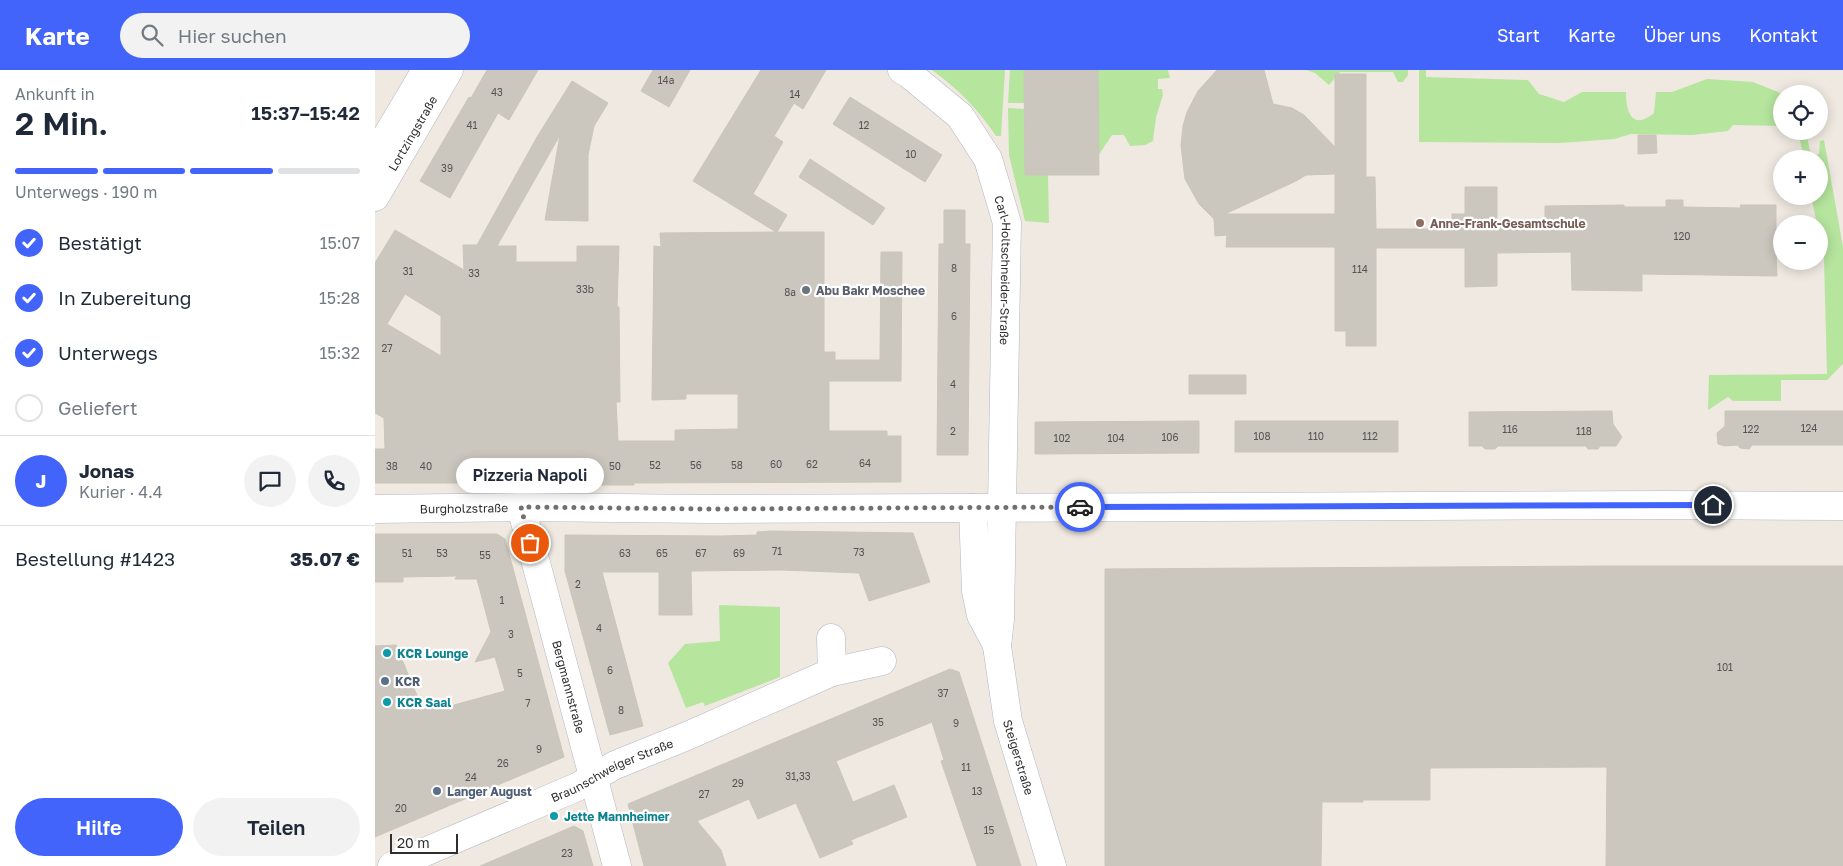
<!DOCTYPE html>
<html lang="de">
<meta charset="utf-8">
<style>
body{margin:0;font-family:"Golos Text",sans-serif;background:#f2f2f3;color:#1f2937;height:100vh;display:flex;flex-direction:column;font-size:19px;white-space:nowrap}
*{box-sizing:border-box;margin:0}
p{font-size:16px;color:#747a83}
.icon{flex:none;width:28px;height:28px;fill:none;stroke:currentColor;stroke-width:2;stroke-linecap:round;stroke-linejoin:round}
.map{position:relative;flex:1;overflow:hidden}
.side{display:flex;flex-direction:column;background:#fff;width:375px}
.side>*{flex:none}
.tools{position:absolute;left:1398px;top:15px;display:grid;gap:10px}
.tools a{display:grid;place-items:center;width:55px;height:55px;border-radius:50%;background:#fff;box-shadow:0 2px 12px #0003;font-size:25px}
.scale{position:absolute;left:15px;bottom:12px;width:68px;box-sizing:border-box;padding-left:5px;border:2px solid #2e2e2e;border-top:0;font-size:14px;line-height:18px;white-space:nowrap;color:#2e2e2e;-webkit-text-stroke:4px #fff;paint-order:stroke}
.pin{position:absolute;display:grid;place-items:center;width:42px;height:42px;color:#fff;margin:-21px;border:2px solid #fff;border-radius:50%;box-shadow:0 1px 5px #0007}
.courier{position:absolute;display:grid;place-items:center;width:50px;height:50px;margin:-25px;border:4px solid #4264fb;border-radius:50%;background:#fff;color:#222;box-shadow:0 1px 6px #0007}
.bubble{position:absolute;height:35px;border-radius:18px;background:#fff;box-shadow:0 2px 12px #0003;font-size:16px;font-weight:600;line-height:35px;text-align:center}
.headline em{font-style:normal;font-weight:600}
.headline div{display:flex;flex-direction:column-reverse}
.headline{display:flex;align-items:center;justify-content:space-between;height:85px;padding:0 15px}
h1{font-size:32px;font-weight:600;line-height:38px}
.bar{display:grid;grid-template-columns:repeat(4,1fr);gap:8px 5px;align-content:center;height:60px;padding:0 15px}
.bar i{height:6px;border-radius:4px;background:#e0e1e3}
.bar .current{background:#4264fb}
.bar p{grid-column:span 4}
.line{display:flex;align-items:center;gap:12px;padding:0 15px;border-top:1px solid #e0e1e3}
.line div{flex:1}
.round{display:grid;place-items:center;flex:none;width:52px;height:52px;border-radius:26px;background:#f2f2f3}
ol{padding:0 15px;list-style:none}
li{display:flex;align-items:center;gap:15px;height:55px}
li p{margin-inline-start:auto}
li .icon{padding:5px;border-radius:50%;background:#4264fb;color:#fff;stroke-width:4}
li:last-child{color:#747a83}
li i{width:28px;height:28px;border:2px solid #e0e1e3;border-radius:50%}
.action{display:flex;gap:10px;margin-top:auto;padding:10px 15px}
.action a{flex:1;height:58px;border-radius:30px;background:#4264fb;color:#fff;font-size:20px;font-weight:600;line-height:58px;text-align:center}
.action a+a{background:#f2f2f3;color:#1f2937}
header{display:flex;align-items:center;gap:30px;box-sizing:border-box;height:70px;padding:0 25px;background:#4264fb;color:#fff}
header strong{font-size:24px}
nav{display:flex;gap:28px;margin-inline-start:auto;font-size:18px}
.search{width:350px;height:45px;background:#f2f2f3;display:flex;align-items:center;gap:12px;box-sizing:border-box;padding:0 18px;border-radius:28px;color:#747a83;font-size:19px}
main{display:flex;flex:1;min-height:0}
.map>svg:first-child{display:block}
.green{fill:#b6e59e}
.building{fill:#cbc7bf;stroke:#cbc5ba;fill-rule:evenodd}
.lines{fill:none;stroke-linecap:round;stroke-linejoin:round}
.street-casing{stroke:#b4b7c1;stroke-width:29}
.street{stroke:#fff;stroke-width:28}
.done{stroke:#726f6d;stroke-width:5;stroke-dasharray:0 9}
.route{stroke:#4264fb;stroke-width:6}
.education-dot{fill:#8d6e63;stroke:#fff;stroke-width:2}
.worship-dot{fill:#6b7280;stroke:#fff;stroke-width:2}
.culture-dot{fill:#0f9aa8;stroke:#fff;stroke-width:2}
.service-dot{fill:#5c6f8a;stroke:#fff;stroke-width:2}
.labels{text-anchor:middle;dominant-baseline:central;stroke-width:4.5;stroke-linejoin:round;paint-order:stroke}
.number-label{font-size:10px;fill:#555452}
.street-label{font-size:12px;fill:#2e2e2e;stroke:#fff}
.education-label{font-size:12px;font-weight:bold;fill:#785e54;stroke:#fff;text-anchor:start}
.worship-label{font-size:12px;font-weight:bold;fill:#5b616d;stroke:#fff;text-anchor:start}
.culture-label{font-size:12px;font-weight:bold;fill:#0d838f;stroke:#fff;text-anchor:start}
.service-label{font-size:12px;font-weight:bold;fill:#4e5e75;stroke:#fff;text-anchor:start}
</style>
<header>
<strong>Karte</strong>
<div class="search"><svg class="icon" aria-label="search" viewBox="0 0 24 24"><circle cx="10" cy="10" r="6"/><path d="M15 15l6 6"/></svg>Hier suchen</div>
<nav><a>Start</a><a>Karte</a><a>Über uns</a><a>Kontakt</a></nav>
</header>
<main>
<section class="side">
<div class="headline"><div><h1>2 Min.</h1><p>Ankunft in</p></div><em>15:37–15:42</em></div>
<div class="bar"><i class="current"></i><i class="current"></i><i class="current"></i><i></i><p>Unterwegs · 190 m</p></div>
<ol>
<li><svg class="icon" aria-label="check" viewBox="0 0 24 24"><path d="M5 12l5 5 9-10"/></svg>Bestätigt<p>15:07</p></li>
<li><svg class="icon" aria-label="check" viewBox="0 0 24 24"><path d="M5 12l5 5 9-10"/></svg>In Zubereitung<p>15:28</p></li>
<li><svg class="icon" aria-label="check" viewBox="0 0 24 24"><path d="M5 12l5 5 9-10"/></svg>Unterwegs<p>15:32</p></li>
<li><i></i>Geliefert</li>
</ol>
<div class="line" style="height:90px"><b class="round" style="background:#4264fb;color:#fff">J</b><div><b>Jonas</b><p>Kurier · 4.4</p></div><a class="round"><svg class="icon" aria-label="chat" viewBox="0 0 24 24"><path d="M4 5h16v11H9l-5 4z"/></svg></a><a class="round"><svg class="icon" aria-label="phone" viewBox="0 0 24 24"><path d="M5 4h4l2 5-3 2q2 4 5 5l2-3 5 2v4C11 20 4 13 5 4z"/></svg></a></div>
<div class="line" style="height:65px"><div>Bestellung #1423</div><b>35.07 €</b></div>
<div class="action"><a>Hilfe</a><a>Teilen</a></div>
</section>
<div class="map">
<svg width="1468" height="796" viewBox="0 0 1468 796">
<rect width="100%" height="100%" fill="#efe9e1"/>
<!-- green -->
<path class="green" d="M 557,0 L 630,0 L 626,66 L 621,66 C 603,39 583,19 557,0 Z
M 635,0 L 649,0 L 651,33 L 633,33 Z
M 723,0 L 793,0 L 795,8 L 783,9 L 783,19 L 787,19 L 788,25 L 781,47 L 778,71 L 770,75 L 755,76 L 749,65 L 737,65 L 723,86 Z
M 931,0 L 1033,0 L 1033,5 L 1028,12 L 1023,12 L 1018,2 L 965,2 L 954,15 L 940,3 Z
M 1044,0 L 1051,0 L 1051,7 L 1153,10 L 1164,24 L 1189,32 L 1207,22 L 1251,22 C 1251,42 1257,61 1279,43 L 1281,22 L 1297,22 L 1332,9 L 1378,12 L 1408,24 L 1406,24 L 1406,56 L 1358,55 L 1353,61 L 1317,65 L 1256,64 L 1239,69 L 1185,73 L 1044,72 Z
M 633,38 L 651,39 L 649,48 L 651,67 L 649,68 L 651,68 L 651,76 L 649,76 L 651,78 L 650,105 L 673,105 L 674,153 L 650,151 L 634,85 Z
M 1423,61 L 1431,61 L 1436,87 L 1444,84 L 1445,71 L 1449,70 L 1468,177 L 1468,294 L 1452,310 L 1406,310 L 1406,331 L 1358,331 L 1353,327 L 1333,340 L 1334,305 L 1452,304 L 1449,189 L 1444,162 L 1444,154 L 1442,154 L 1436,126 L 1444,126 L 1444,89 L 1429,89 Z
M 344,535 L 405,537 L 405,607 L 330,636 L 328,632 L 311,638 L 293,593 L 310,574 L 345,571 Z"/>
<!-- building -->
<path class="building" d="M 112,0 L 163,0 L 134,50 L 123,43 L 75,128 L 45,111 L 94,27 L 96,28 Z
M 278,0 L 315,0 L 294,37 L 266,21 Z
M 386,0 L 451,0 L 428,39 L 419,33 L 399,66 L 408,72 L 378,124 L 412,145 L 402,162 L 449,162 L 449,282 L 460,282 L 460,290 L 505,290 L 506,182 L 527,182 L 526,311 L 454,311 L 454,361 L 512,361 L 512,366 L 526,366 L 526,412 L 259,413 L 259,415 L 220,415 L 220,413 L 0,413 L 0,379 L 10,379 L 9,348 L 0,343 L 0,193 L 20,160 L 89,200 L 88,175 L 102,175 L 162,67 L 197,11 L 233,33 L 219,56 L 213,85 L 213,151 L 170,150 L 185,65 L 122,176 L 141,176 L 141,192 L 202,192 L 202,176 L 244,176 L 242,237 L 244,237 L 245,332 L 241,332 L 243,371 L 300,371 L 300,360 L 363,359 L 363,324 L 311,324 L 311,329 L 277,330 L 279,176 L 286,177 L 285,163 L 401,162 L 318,111 ZM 30,224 L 66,246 L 66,286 L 12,254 Z
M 649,0 L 723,0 L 724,105 L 650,105 Z
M 842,0 L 889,0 L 898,34 L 917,38 L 929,45 L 960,77 L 960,4 L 991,4 L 991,107 L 1000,107 L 1001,159 L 1077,159 L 1077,144 L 1090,144 L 1090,117 L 1122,117 L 1122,154 L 1170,154 L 1170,136 L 1249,135 L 1249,137 L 1291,137 L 1291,130 L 1308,130 L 1308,137 L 1366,138 L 1365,135 L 1401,135 L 1401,160 L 1406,160 L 1406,180 L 1401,181 L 1402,206 L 1267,204 L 1267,221 L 1197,220 L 1196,182 L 1122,183 L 1122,216 L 1090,217 L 1090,178 L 1001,178 L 1001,276 L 971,276 L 971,261 L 960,261 L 960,177 L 851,177 L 852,165 L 840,166 L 839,149 L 824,134 L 810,109 L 806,76 L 808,56 L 812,42 L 823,21 ZM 960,104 L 960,144 L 850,144 L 921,111 L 931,105 Z
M 475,27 L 567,85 L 550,112 L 458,54 Z
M 1263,65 L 1281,65 L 1282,83 L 1263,84 Z
M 435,89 L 510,138 L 498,155 L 424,107 Z
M 569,140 L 590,140 L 590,174 L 595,174 L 593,385 L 562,385 L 564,174 L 569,174 Z
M 814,305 L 871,305 L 871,324 L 814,324 Z
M 1237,341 L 1238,354 L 1247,367 L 1241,376 L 1225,376 L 1223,379 L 1213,379 L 1211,376 L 1123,376 L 1120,379 L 1110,379 L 1107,376 L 1094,376 L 1094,342 Z
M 1350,341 L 1468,341 L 1468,375 L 1377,375 L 1374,379 L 1365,378 L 1363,375 L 1350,376 L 1343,374 L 1342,363 L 1350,356 Z
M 824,351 L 824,383 L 660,384 L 660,352 Z
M 860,351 L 1023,351 L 1023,382 L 860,382 Z
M 395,461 L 538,463 L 555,512 L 494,531 L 484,503 L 407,500 L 316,501 L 317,545 L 284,545 L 284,502 L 227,502 L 268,656 L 235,665 L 190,501 L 190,465 L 346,466 L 382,465 L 382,462 Z
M 0,464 L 122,464 L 130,469 L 189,687 L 0,767 L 0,576 L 21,575 L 48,640 L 66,633 L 68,638 L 130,621 L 120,587 L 100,592 L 116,562 L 102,509 L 80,509 L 82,506 L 28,507 L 28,512 L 0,512 Z
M 1232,496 L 1468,496 L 1468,796 L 1231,796 L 1232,697 L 1055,698 L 1055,730 L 988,730 L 988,732 L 947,732 L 946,796 L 730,796 L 730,499 Z
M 575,599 L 584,602 L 646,796 L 602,796 L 566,691 L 569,690 L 557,652 L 461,691 L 478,732 L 519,715 L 532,747 L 476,770 L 478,774 L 445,788 L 421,733 L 383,749 L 374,729 L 322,751 L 346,780 L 351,796 L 269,796 L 253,734 Z
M 199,756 L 208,761 L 218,796 L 105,796 Z"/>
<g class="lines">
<!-- street casing -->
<g class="street-casing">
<g id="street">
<path id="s1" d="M 527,0 L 534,4 L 585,46 L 613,89 L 632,153 L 625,549 L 622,576 L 633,651 L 677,796"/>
<path d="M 0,86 L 51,0"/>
<path id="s2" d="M 0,127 L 74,0"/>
<path id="s3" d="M 146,437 L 242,796"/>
<path d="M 598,438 L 601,521 L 606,545 L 622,575"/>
<path id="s4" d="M 0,439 L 146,437 L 335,439 L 1292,435 L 1468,436"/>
<path d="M 456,568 L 457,602"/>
<path id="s5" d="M 17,796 L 202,717 L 240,695 L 312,666 L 457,602 L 507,591"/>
</g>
</g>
<!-- street -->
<use href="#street" class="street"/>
</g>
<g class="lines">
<!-- done -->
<path class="done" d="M 155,473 L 146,437 L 335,439 L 705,437"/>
<!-- route -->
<path class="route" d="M 705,437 L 1338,435"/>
</g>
<!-- markers -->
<circle class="education-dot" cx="1045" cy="153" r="5"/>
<circle class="worship-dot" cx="431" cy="220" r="5"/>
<g class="culture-dot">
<circle cx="12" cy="583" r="5"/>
<circle cx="12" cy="632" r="5"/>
<circle cx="179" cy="746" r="5"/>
</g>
<g class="service-dot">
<circle cx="10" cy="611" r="5"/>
<circle cx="62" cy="721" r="5"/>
</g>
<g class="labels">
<!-- number labels -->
<g class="number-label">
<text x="291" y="10">14a</text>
<text x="122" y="22">43</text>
<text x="420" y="24">14</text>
<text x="97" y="55">41</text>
<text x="489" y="55">12</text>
<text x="536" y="84">10</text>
<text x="72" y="98">39</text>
<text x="1307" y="166">120</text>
<text x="579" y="198">8</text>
<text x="985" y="199">114</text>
<text x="33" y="201">31</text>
<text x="99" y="203">33</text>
<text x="210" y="219">33b</text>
<text x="415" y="222">8a</text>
<text x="579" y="246">6</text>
<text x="12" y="278">27</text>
<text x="578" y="314">4</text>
<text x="1434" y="358">124</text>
<text x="1135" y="359">116</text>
<text x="1376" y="359">122</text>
<text x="578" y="361">2</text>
<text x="1209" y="361">118</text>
<text x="887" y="366">108</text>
<text x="941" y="366">110</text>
<text x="995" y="366">112</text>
<text x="795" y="367">106</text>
<text x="687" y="368">102</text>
<text x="741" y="368">104</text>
<text x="490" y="393">64</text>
<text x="401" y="394">60</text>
<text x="437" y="394">62</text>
<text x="280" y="395">52</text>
<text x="321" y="395">56</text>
<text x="362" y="395">58</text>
<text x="17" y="396">38</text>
<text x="51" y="396">40</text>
<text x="240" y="396">50</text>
<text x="402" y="481">71</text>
<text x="484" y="482">73</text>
<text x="32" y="483">51</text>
<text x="67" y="483">53</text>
<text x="250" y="483">63</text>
<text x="287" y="483">65</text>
<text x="326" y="483">67</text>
<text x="364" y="483">69</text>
<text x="110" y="485">55</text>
<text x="203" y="514">2</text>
<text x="127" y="530">1</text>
<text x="224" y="558">4</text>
<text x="136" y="564">3</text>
<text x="1350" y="597">101</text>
<text x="235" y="600">6</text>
<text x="145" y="603">5</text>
<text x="568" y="623">37</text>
<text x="153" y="633">7</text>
<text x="246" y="640">8</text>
<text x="503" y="652">35</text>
<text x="581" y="653">9</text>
<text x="164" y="679">9</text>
<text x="128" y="693">26</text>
<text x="591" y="697">11</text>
<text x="423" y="706">31,33</text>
<text x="96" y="707">24</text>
<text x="363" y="713">29</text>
<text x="602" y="721">13</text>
<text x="329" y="724">27</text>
<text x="26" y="738">20</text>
<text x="614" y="760">15</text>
<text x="192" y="783">23</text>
</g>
<!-- street labels -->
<g class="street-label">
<text stroke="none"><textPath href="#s2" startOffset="74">Lortzingstraße</textPath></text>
<text stroke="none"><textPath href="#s1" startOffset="239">Carl-Holtschneider-Straße</textPath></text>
<text stroke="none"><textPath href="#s4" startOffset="89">Burgholzstraße</textPath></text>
<text stroke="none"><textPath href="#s3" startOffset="186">Bergmannstraße</textPath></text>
<text stroke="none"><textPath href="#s1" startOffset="729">Steigerstraße</textPath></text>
<text stroke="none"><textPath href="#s5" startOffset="240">Braunschweiger Straße</textPath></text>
</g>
<!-- education labels -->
<g class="education-label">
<text x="1055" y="153">Anne-Frank-Gesamtschule</text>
</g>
<!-- worship labels -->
<g class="worship-label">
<text x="441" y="220">Abu Bakr Moschee</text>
</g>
<!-- culture labels -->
<g class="culture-label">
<text x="22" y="583">KCR Lounge</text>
<text x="22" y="632">KCR Saal</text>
<text x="189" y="746">Jette Mannheimer</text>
</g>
<!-- service labels -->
<g class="service-label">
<text x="20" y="611">KCR</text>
<text x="72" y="721">Langer August</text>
</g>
</g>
</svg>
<div class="tools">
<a><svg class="icon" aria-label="locate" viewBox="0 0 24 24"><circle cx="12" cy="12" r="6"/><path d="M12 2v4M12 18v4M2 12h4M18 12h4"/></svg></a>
<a>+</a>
<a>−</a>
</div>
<div class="scale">20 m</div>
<div class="pin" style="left:155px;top:473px;background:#ea580c"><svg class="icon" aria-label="bag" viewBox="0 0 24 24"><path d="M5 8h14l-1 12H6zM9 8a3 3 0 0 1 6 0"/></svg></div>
<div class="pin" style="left:1338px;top:435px;background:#1f2937"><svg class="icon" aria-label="home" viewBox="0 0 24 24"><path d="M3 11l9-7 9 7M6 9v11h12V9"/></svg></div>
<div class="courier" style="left:705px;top:437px"><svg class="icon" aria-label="car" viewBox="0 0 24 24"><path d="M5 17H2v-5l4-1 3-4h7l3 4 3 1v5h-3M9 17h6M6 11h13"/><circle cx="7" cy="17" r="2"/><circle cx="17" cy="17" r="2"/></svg></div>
<div class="bubble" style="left:81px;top:388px;width:148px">Pizzeria Napoli</div>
</div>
</main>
